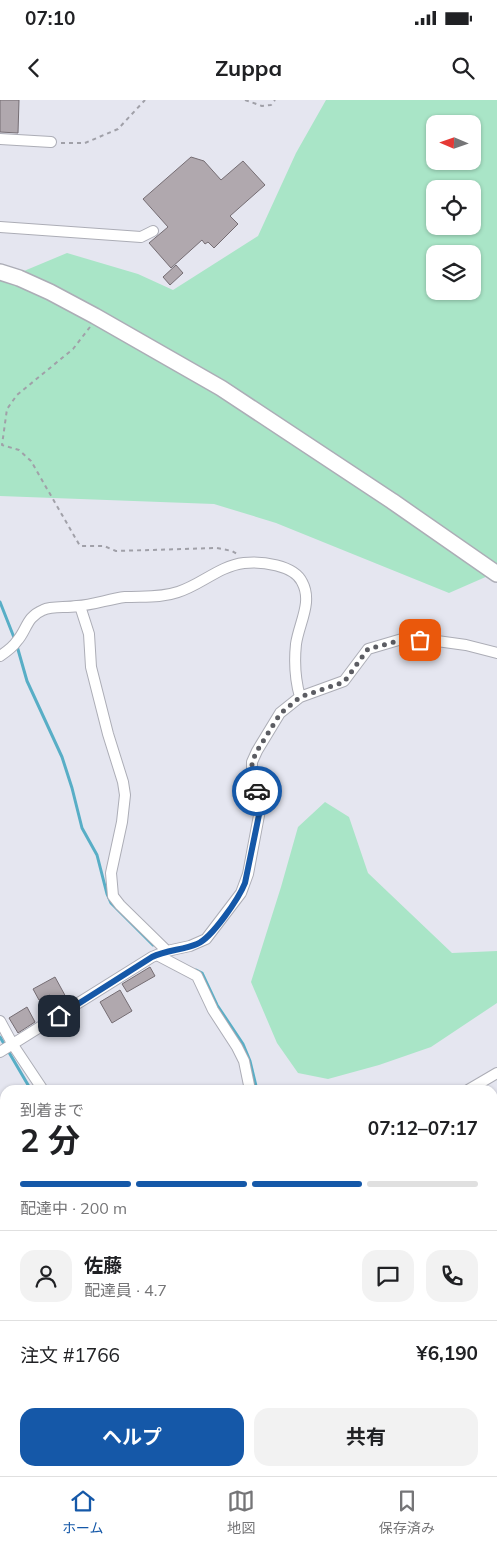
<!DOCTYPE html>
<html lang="ja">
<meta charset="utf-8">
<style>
body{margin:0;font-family:Mulish,"Noto Sans JP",sans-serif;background:#f2f2f2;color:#202124;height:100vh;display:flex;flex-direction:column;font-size:19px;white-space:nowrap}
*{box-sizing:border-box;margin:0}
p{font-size:16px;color:#757577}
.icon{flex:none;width:28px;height:28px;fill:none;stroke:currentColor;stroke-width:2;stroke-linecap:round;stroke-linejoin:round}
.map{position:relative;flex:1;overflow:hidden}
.side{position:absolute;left:0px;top:985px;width:498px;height:391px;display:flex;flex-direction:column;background:#fff;border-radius:15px 15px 0 0;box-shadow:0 1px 4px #0004}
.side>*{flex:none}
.needle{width:32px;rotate:272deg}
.fabs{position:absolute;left:426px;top:15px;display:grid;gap:10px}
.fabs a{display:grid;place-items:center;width:55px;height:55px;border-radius:10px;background:#fff;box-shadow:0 1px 4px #0004;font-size:25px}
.pin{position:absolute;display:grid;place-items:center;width:42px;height:42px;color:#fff;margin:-21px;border-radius:10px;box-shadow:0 2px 8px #0006}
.courier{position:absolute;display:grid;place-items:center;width:50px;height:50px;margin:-25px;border:4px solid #1558a8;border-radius:50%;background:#fff;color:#222;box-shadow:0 1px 6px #0007}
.head em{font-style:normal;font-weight:700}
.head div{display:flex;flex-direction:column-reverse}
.head{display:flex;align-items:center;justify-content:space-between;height:85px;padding:0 20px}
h1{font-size:32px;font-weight:700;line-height:38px}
.bar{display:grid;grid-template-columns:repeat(4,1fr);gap:8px 5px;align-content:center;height:60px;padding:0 20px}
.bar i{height:6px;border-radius:4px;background:#e0e0e0}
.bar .active{background:#1558a8}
.bar p{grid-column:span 4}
.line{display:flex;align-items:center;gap:12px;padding:0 20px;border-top:1px solid #e0e0e0}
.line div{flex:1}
.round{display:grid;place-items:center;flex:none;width:52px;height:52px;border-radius:15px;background:#f2f2f2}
.action{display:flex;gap:10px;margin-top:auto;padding:10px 20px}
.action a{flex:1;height:58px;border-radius:15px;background:#1558a8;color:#fff;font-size:20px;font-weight:700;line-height:58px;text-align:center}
.action a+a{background:#f2f2f2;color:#202124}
.status{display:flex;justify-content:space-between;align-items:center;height:35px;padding:0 25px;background:#fff;direction:ltr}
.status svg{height:14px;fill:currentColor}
header{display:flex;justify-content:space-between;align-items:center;height:65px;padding:0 20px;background:#fff;font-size:22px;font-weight:700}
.dock{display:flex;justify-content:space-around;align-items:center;height:70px;border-top:1px solid #e0e0e0;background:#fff;font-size:14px;color:#757577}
.dock a{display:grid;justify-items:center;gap:2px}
.dock .active{color:#1558a8}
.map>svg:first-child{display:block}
.green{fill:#a9e5c7;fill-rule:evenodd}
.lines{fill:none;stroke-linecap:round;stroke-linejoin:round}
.stream{stroke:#58aec6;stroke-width:3}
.building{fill:#b0a8ae;stroke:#756d73}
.street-casing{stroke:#acadb6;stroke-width:12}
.secondary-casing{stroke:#acadb6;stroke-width:18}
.path{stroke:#a0a0a8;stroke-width:2;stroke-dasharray:4 4;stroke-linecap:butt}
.street{stroke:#fff;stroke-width:10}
.secondary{stroke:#fff;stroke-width:15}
.done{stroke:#5c5d63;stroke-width:5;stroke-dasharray:0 9}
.route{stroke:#1558a8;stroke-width:6}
</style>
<div class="status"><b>07:10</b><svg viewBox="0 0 49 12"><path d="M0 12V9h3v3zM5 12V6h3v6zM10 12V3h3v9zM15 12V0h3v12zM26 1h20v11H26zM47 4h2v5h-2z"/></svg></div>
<header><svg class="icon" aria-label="back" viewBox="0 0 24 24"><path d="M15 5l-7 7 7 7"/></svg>Zuppa<svg class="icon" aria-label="search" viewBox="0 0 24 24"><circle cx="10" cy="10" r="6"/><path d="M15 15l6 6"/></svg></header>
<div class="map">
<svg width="497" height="1376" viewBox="0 0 497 1376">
<rect width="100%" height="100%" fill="#e5e6f0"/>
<!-- green -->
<path class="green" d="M 326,0 L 497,0 L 497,472 L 449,493 L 276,423 L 214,404 L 0,396 L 0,181 L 67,153 L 138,174 L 173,190 L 258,136 L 296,53 ZM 435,24 L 472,24 L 472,61 L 435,61 ZM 435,89 L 472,89 L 472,126 L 435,126 ZM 435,154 L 472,154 L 472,191 L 435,191 Z
M 325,702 L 349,717 L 368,773 L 452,853 L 497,851 L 497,903 L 431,947 L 379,965 L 328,979 L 298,973 L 277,943 L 251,882 L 281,787 L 298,727 Z
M 497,1051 L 497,1376 L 468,1376 L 465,1371 L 492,1371 L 492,1054 Z"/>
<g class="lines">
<!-- stream -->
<path class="stream" d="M 0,502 L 15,540
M 17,546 L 27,581 L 62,657 L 72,688 L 82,728 L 97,755 L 107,794 L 111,803 L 153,845
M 196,870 L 202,873 L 217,905 L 243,944 L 250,961 L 257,990
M 0,937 L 31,990
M 189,1371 L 190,1376
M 409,1371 L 412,1376"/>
</g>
<!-- building -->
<path class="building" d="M 0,0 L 19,0 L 18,33 L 0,32 Z
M 191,57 L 204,61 L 221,80 L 243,61 L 265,85 L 230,116 L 238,124 L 214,148 L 208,142 L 205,144 L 202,140 L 171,168 L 149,143 L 168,127 L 143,99 Z
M 176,165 L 183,173 L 170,185 L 163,177 Z
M 150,867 L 155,876 L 127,892 L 122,884 Z
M 55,877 L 67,899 L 55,905 L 50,895 L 39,900 L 33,889 Z
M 120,890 L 132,911 L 112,923 L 100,902 Z
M 27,907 L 35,922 L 18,933 L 9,918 Z"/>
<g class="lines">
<!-- street casing -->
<g class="street-casing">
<path id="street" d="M 0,39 L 51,42
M 0,127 L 141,137 L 153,131
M 80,506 L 89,534 L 91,567 L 108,634 L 123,682 L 125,695 L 122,722 L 111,773 L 113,796 L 120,805 L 167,851
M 0,556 C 6,552 13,547 17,541 C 27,530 26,517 43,510 C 52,506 66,508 77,506 C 93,505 109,499 125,497 C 143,496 161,498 178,492 C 201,485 219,466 244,463 C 261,461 294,465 302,482 C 313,502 299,523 296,544 C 294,563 295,579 300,597
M 157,855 L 197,876 L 213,910 L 237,947 L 244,961 L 250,990
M 0,921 L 13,945 L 43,990
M 0,952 L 152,857 L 167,851 L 190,846 L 206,839 L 241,793 L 248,774 L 260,710 L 260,699 L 252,675 L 252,662 L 257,651 L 280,613 L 300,597 L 344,581 L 368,549 L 402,539 L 437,541 L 466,545 L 497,553
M 468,990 L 497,973
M 0,1274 L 5,1282
M 30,1371 L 31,1376
M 199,1371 L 200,1376
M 403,1371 L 405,1376"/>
</g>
<!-- secondary casing -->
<g class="secondary-casing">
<path id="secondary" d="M 0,172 L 19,178 L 50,192 L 95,216 L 221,288 L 392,401 L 497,474"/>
</g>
<!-- path -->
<path class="path" d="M 245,0 L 262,6 L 271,5 L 275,0
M 61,43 L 85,43 L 118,29 L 145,0
M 90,227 L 73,249 L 17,295 L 7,309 L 2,345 L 19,350 L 31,361 L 80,446 L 104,446 L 116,451 L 217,448 L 232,451 L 237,454"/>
<!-- street -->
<use href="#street" class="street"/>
<!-- secondary -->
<use href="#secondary" class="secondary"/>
</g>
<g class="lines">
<!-- done -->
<path class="done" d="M 257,691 L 252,676 L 252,662 L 257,651 L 280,614 L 300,597 L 344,582 L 368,549 L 402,540 L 420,540"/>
<!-- route -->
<path class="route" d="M 59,916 L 152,857 C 166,850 183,850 197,844 C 212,838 239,798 245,783 L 260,710 L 260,699 L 257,691"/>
</g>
</svg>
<div class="fabs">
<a><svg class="needle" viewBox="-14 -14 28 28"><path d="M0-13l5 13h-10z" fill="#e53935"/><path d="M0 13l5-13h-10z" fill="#757577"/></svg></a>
<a><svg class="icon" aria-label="locate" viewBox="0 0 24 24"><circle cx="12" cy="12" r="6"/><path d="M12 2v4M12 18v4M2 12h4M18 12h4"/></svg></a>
<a><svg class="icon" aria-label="layers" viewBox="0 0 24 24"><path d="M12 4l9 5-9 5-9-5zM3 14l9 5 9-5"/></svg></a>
</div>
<div class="pin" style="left:420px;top:540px;background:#ea580c"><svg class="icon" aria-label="bag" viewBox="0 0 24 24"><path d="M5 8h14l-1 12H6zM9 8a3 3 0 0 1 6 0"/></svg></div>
<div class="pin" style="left:59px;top:916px;background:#1f2937"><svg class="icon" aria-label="home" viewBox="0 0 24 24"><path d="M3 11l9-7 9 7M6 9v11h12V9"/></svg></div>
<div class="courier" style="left:257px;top:691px"><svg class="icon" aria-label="car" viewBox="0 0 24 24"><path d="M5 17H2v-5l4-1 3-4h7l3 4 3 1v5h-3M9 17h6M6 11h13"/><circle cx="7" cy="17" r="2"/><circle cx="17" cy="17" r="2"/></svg></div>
<section class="side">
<div class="head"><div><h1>2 分</h1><p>到着まで</p></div><em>07:12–07:17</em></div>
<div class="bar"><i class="active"></i><i class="active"></i><i class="active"></i><i></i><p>配達中 · 200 m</p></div>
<div class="line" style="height:90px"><a class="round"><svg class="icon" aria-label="person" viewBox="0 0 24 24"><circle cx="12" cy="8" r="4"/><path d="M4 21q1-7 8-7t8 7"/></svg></a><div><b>佐藤</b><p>配達員 · 4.7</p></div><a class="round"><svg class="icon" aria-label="chat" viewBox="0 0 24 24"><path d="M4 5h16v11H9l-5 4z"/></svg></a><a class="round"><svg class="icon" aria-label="phone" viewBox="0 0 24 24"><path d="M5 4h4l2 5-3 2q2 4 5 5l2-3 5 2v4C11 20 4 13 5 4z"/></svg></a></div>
<div class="line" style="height:65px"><div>注文 #1766</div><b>¥6,190</b></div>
<div class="action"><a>ヘルプ</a><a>共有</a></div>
</section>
</div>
<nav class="dock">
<a class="active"><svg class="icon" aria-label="home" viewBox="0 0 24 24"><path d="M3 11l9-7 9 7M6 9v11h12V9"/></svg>ホーム</a>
<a><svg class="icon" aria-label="map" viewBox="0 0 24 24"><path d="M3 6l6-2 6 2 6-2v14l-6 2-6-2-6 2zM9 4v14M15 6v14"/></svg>地図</a>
<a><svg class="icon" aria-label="saved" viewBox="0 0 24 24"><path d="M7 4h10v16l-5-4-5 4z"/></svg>保存済み</a>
</nav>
